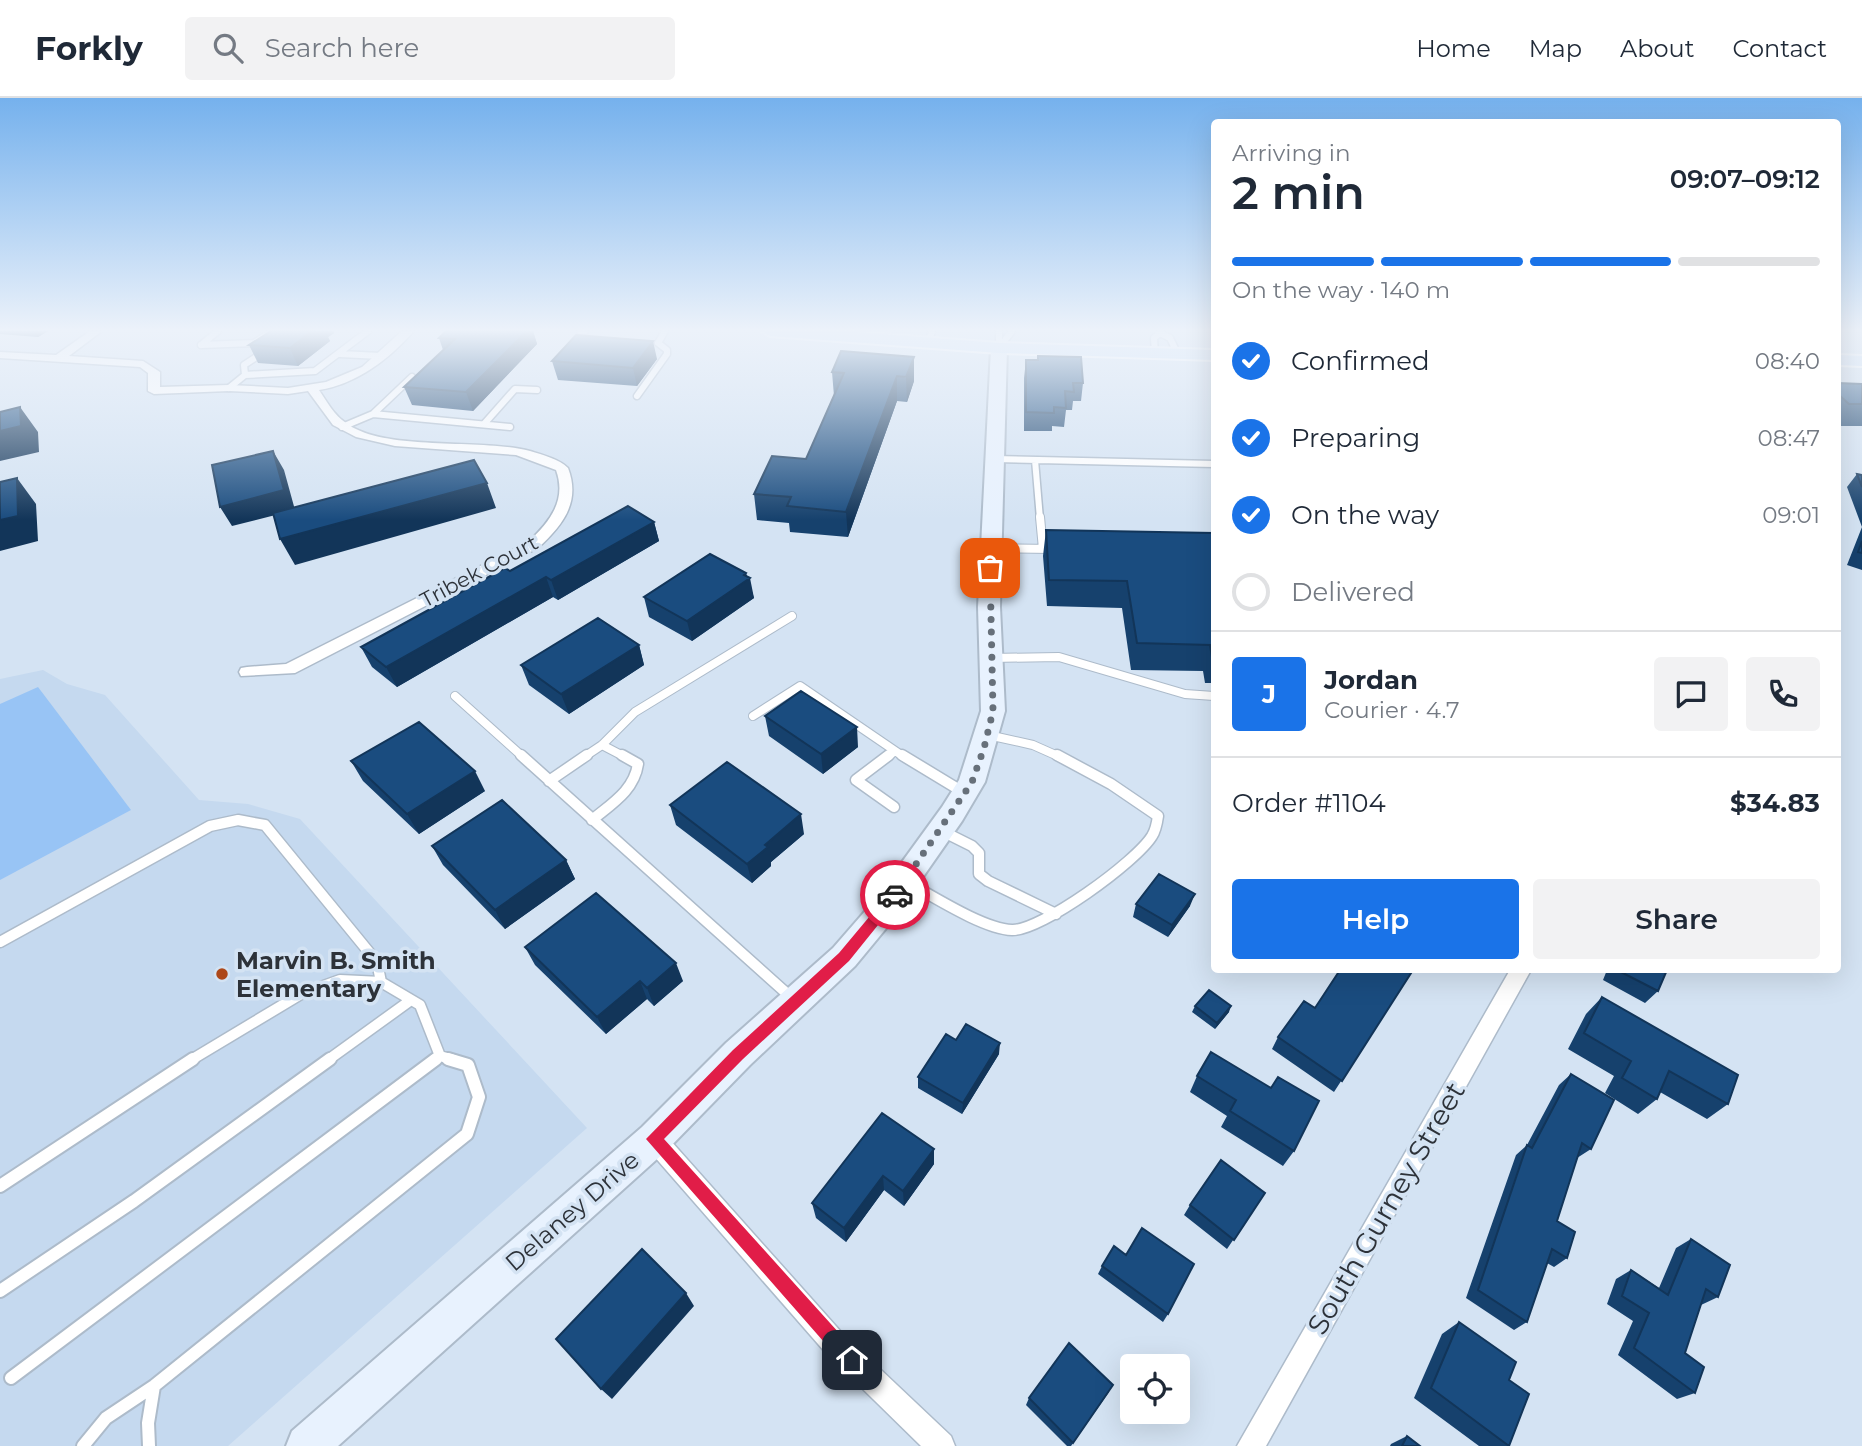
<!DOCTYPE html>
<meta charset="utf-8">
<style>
body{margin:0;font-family:Montserrat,sans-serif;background:#f2f2f3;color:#1f2937;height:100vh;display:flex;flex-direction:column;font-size:26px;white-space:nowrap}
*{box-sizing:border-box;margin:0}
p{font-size:23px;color:#747a83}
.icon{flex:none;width:38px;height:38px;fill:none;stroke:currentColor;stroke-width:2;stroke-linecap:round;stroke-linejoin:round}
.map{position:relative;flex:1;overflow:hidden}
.drawer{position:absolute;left:1211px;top:21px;width:630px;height:854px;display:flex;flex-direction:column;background:#fff;border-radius:7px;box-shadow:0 7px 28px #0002}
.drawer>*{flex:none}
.controls{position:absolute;left:1120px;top:1256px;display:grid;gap:14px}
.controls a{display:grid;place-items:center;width:70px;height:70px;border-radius:7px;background:#fff;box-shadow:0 7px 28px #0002;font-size:35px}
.pin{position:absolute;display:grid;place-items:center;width:60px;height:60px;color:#fff;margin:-30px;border-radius:14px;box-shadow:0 4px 10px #0006}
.courier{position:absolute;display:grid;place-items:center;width:70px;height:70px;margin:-35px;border:5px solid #e11d48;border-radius:50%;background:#fff;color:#222;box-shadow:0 2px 9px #0007}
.overview em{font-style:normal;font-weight:600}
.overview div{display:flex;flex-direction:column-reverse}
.overview{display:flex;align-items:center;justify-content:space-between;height:119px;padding:0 21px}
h1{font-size:46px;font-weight:600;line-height:52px}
.bar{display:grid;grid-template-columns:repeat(4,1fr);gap:10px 7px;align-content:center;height:84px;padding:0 21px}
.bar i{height:9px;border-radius:5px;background:#e0e1e3}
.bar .active{background:#1a73e8}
.bar p{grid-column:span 4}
.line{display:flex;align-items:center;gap:18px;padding:0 21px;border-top:2px solid #e0e1e3}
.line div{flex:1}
.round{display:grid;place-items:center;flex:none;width:74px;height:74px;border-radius:7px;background:#f2f2f3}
ol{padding:0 21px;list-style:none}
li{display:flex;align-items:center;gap:21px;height:77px}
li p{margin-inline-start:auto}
li .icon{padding:7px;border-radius:50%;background:#1a73e8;color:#fff;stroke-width:4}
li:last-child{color:#747a83}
li i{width:38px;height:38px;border:4px solid #e0e1e3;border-radius:50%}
.cta{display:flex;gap:14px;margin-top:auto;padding:14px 21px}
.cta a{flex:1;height:80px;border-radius:7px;background:#1a73e8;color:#fff;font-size:28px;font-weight:600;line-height:80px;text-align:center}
.cta a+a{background:#f2f2f3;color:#1f2937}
header{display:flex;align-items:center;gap:42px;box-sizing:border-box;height:98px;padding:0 35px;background:#fff;border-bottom:2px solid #e0e1e3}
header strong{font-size:33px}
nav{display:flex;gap:38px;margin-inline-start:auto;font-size:24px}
.search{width:490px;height:63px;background:#f2f2f3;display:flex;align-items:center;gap:18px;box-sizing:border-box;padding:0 24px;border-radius:7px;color:#747a83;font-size:26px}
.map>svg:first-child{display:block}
.built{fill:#c5d9ef}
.green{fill:#98c4f5}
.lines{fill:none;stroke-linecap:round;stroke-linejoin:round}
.lane-far3-casing{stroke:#adbbca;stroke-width:9}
.lane-far2-casing{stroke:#adbbca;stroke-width:10}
.lane-far1-casing{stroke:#adbbca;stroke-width:13}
.lane-casing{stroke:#adbbca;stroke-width:16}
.street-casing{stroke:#adbbca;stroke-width:3}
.secondary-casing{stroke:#adbbca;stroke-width:4}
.primary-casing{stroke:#fff;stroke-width:4}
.lane-far3{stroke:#fff;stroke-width:6}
.lane-far2{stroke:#fff;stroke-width:8}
.lane-far1{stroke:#fff;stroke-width:10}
.lane{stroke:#fff;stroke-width:12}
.street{fill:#fff;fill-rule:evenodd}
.secondary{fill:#e8f2fe;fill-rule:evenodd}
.primary{fill:#d1e5fc;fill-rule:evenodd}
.wall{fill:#16416d}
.shaded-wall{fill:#123559}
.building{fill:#1a4c7f;stroke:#123559;stroke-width:2}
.route{fill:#e11d48}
.done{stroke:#67707a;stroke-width:7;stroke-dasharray:0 12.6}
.poi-dot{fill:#ad481a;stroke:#d4e3f3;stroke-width:2.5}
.labels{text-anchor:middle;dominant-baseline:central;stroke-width:7;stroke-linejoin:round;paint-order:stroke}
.far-street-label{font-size:21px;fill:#2d3239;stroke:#d4e3f3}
.poi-label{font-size:24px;font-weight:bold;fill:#2d3239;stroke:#d4e3f3;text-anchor:start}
.street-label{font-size:24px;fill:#2d3239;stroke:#d4e3f3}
.near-street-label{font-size:28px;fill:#2d3239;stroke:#d4e3f3}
</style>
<header>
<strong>Forkly</strong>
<div class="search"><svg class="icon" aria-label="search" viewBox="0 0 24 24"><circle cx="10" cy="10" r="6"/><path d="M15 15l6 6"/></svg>Search here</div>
<nav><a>Home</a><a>Map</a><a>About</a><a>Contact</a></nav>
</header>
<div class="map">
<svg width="1862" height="1348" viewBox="0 0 1862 1348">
<rect width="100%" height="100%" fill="#d4e3f3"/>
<!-- built -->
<path class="built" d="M 43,572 L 67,586 L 105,597 L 199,702 L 248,706 L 300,721 L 587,1030 L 228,1348 L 0,1348 L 0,581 Z"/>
<!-- green -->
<path class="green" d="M 38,589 L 131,712 L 0,782 L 0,606 Z"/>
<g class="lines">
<!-- lane-far3 casing -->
<g class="lane-far3-casing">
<path id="lane-far3" d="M 580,233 L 585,233
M 999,233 L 999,250
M 928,245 L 932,233
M 201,247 L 254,245 L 273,233
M 201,247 L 218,233
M 999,250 L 1012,233
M 340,256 L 381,258
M 1155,256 L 1154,240 L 1160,235 L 1170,240 L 1178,257
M 245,277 L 244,267 L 264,254
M 229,290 L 245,277 L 315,273 L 368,233
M 637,298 L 667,256 L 667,252 L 658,245 L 665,233
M 373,316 L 510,329
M 484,326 L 515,291 L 537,292
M 342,329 L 373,316 L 412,279
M 995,361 L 1214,366
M 1035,362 L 1040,421"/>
</g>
<!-- lane-far2 casing -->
<g class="lane-far2-casing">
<path id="lane-far2" d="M 1040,419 L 1043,451
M 991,450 L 1053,451
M 991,560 L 1059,559 L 1185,596 L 1214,598
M 455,598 L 523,659
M 753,618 L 800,588 L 904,659
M 988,637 L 1033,647 L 1060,659
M 602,647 L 625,659
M 584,659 L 602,647 L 635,614 L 792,518
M 887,659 L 895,653"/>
</g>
<!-- lane-far1 casing -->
<g class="lane-far1-casing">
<path id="lane-far1" d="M 521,657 L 793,901
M 889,657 L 856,682 L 894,709
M 902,657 L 963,694
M 549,683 L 587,657
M 592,722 C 611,706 634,693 638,666 L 622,657
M 942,733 L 972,748 L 979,755 L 979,776 L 988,783 L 1056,816
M 905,783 C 931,797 983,831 1012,832 C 1041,833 1136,764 1152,738 C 1156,732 1157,725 1158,718 L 1111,686 L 1057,657
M 0,844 L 210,728 L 238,722 L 265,727 L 377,864 L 381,884
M 191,962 L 301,896 L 340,882 L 381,884 L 420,907 L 440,958
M 328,962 L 411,902
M 434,962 L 440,958 L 454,962"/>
</g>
<!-- lane casing -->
<g class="lane-casing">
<path id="lane" d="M 0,1088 L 193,961
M 0,1193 L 134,1103 L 330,961
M 11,1280 L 436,961
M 83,1348 L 106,1320 L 154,1288 L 467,1036 L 479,999 L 468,967 L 448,961
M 149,1348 L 148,1325 L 154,1288"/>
</g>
<!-- street casing -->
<g class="street-casing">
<path id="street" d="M 90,233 L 102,233 L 69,258 L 143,263 L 160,274 L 160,289 L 229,287 L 288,290 L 326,284 L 362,269 L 402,233 L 414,233 C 389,261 357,286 319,292 C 327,304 334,317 346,325 C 384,354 480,340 530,353 C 543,357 559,361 568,370 C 581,404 563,427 538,450 L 295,575 L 241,578 L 239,574 L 241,570 L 247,569 L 286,566 L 528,444 C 550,424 567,402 556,372 L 516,357 L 395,348 L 356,339 L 333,327 L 308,293 L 288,296 L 229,293 L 154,296 L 148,293 L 148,275 L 140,269 L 0,260 L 0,254 L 56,257 Z
M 1510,872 L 1531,872 L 1266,1348 L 1237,1348 Z
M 654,1030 L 662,1033 L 843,1236 L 951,1338 L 955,1348 L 921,1348 L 825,1254 L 646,1049 L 642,1041 L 646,1033 Z"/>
</g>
<!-- secondary casing -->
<g class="secondary-casing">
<path id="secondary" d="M 999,245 L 1007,250 L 1000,509 L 1005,613 L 985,684 L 962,723 L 893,822 L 855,868 L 750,967 L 666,1053 L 338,1348 L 286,1348 L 292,1333 L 642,1029 L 726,945 L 833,850 L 873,804 L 942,709 L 959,682 L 981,613 L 978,509 L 991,250 Z"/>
</g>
<!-- primary casing -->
<g class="primary-casing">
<path id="primary" d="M 762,233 L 842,233 L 999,245 L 1214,252 L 1214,262 L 999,255 L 770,238 Z
M 1838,257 L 1862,258 L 1862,268 L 1838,267 Z"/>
</g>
<!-- lane-far3 -->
<use href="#lane-far3" class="lane-far3"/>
<!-- lane-far2 -->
<use href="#lane-far2" class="lane-far2"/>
<!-- lane-far1 -->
<use href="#lane-far1" class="lane-far1"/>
<!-- lane -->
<use href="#lane" class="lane"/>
<!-- street -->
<use href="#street" class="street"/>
<!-- secondary -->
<use href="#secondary" class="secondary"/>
<!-- primary -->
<use href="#primary" class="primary"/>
</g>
<!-- wall -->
<path class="wall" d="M 0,233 L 48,233 L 38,239 L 0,236 Z
M 271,233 L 333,233 L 334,235 L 328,239 L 330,243 L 298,268 L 258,265 L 249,247 Z
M 446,233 L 533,233 L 537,246 L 473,313 L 412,307 L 404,289 L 443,252 L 439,240 Z
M 841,253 L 914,283 L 907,304 L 897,303 L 848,439 L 790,434 L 789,425 L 757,422 L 754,396 L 806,361 L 834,298 L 832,274 Z
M 657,261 L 637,288 L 558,282 L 552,263 Z
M 1026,262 L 1037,262 L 1083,285 L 1081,303 L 1073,303 L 1072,312 L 1066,312 L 1064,329 L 1052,328 L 1052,333 L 1024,333 L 1024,280 Z
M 1838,285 L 1862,286 L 1862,328 L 1838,328 Z
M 1857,376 L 1862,377 L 1862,472 L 1847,467 L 1862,429 L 1847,389 Z
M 654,424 L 659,443 L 558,502 L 553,499 L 397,589 L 372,569 L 361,549 L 510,473 Z
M 1046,432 L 1214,435 L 1214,585 L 1205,585 L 1203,573 L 1131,572 L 1122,510 L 1047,508 L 1043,458 Z
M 746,475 L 754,500 L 692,543 L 649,519 L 644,499 Z
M 639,547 L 644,567 L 569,616 L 529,587 L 521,567 Z
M 765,618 L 858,649 L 823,676 L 769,638 Z
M 351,663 L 485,693 L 419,736 L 363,683 Z
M 670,707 L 804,736 L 771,764 L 771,768 L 752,785 L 676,727 Z
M 432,748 L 566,762 L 575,781 L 505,831 L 443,767 Z
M 1136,806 L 1190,808 L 1168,839 L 1133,819 Z
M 525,849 L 683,883 L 654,908 L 647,901 L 606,936 L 535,867 Z
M 1413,872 L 1334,994 L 1272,951 L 1278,939 L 1315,910 Z
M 1607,872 L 1667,872 L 1658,893 L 1645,905 L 1603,882 Z
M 1602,899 L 1728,1006 L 1707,1021 L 1660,994 L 1657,1001 L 1638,1016 L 1605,995 L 1614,978 L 1568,951 L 1586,916 Z
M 1195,908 L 1229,914 L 1215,931 L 1192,914 Z
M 956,942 L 999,956 L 962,1016 L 918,990 L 918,979 Z
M 1211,954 L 1294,1053 L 1283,1068 L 1221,1029 L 1227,1018 L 1190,994 L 1197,978 Z
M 1571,976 L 1591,1051 L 1577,1060 L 1557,1123 L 1567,1160 L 1554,1169 L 1547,1165 L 1527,1224 L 1514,1232 L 1466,1200 L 1516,1057 L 1527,1047 L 1559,987 Z
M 934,1051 L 934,1066 L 904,1108 L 884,1092 L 846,1144 L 816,1120 L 812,1105 Z
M 1265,1095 L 1227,1151 L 1184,1117 L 1190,1107 Z
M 1691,1141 L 1718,1199 L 1701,1207 L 1685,1255 L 1695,1295 L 1677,1301 L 1618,1257 L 1633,1223 L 1607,1206 L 1616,1181 L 1631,1172 L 1659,1190 L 1676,1150 Z
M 1102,1168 L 1168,1216 L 1163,1224 L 1098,1176 Z
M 1459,1224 L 1509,1282 L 1508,1348 L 1479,1348 L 1414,1300 L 1442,1236 Z
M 1109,1294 L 1071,1348 L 1067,1348 L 1026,1307 L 1029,1300 Z
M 1407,1338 L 1420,1348 L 1390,1348 L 1391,1346 Z"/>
<!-- shaded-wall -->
<path class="shaded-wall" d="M 33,233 L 48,233 L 38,239 Z
M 312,233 L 333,233 L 334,235 L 328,239 L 330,243 L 298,268 L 290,250 Z
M 527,233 L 533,233 L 537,246 L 473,313 L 466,294 Z
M 653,243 L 657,261 L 637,288 L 633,270 Z
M 914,259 L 914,283 L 907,304 L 906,279 Z
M 897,278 L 897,303 L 848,439 L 846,414 Z
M 20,309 L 38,334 L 39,354 L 0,363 L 0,333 Z
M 273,353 L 284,372 L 295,412 L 232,428 L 220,409 Z
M 17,380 L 36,406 L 38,443 L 0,453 L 0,422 Z
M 487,385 L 496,410 L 295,467 L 280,441 Z
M 654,424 L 659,443 L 558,502 L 551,482 Z
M 746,475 L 747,482 L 750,480 L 754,500 L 692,543 L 687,523 Z
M 546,479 L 553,499 L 397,589 L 386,569 Z
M 639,547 L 644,567 L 569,616 L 561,596 Z
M 857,629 L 858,649 L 823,676 L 821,656 Z
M 475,673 L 485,693 L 419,736 L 407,716 Z
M 801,716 L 804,736 L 771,764 L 771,768 L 752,785 L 747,766 L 765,747 Z
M 566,762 L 575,781 L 505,831 L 495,812 Z
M 1195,796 L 1190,808 L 1168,839 L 1172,827 Z
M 676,865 L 683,883 L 654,908 L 647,890 Z
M 640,883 L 647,901 L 606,936 L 597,919 Z
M 1231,908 L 1229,914 L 1215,931 L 1217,925 Z
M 1000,945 L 999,956 L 962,1016 L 963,1005 Z
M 934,1051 L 934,1066 L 904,1108 L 903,1093 Z
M 883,1078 L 884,1092 L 846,1144 L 844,1130 Z
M 686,1195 L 694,1208 L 612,1301 L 601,1291 Z"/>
<!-- building -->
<path class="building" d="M 271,233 L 312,233 L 290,250 L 249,247 Z
M 446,233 L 527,233 L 466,294 L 404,289 L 455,241 L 439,240 Z
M 576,237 L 653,243 L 633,270 L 552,263 Z
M 841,253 L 914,259 L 906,279 L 897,278 L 846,414 L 787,408 L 791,399 L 754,396 L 772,358 L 806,361 L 844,275 L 832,274 Z
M 1038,258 L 1081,259 L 1083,285 L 1073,285 L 1074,294 L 1065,293 L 1066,310 L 1054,309 L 1054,315 L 1026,314 L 1026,262 L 1038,262 Z
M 1838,285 L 1862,286 L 1862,306 L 1849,306 L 1838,296 Z
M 20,309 L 21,328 L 0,333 L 0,314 Z
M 273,353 L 284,392 L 220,409 L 212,367 Z
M 474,362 L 487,385 L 280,441 L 273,415 Z
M 1857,376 L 1862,377 L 1862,389 Z
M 17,380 L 18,418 L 0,422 L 0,384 Z
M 628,408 L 654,424 L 551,482 L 546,479 L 386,569 L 361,549 L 505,470 L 510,473 Z
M 1046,432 L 1214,435 L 1214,559 L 1212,559 L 1210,547 L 1137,545 L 1127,483 L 1049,482 Z
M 1862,443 L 1862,455 L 1858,454 Z
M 710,456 L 746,475 L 744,477 L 750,480 L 687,523 L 644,499 Z
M 598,520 L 639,547 L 561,596 L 521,567 Z
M 801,593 L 857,629 L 821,656 L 765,618 Z
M 419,624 L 475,673 L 407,716 L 351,663 Z
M 727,664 L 801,716 L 765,747 L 768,749 L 747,766 L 670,707 Z
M 502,702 L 566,762 L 495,812 L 432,748 Z
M 1159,776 L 1195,796 L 1172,827 L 1136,806 Z
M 596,795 L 676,865 L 647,890 L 640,883 L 597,919 L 525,849 Z
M 1340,872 L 1413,872 L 1342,983 L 1278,939 L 1304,903 L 1315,910 Z
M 1617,872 L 1667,872 L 1658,893 Z
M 1209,892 L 1231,908 L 1217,925 L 1195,908 Z
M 1602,899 L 1738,977 L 1728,1006 L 1669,973 L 1657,1001 L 1622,980 L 1631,963 L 1584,935 Z
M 966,926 L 1000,945 L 963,1005 L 918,979 L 946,936 L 956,942 Z
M 1211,954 L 1271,990 L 1278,979 L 1319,1003 L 1294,1053 L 1230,1013 L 1236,1002 L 1197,978 Z
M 1571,976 L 1614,1002 L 1591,1051 L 1582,1045 L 1557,1123 L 1575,1134 L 1567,1160 L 1552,1151 L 1527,1224 L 1478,1192 L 1527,1047 L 1532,1050 Z
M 882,1015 L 934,1051 L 903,1093 L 883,1078 L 844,1130 L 812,1105 Z
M 1221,1062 L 1265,1095 L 1234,1142 L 1190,1107 Z
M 1142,1130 L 1194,1166 L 1168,1216 L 1102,1168 L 1114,1148 L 1126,1157 Z
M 1691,1141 L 1730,1167 L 1718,1199 L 1706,1191 L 1685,1255 L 1704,1269 L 1695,1295 L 1634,1250 L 1649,1215 L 1622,1198 L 1631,1172 L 1668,1197 Z
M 642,1151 L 686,1195 L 601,1291 L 556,1241 Z
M 1459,1224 L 1516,1264 L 1509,1282 L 1529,1296 L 1509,1348 L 1431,1290 Z
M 1069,1245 L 1113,1287 L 1073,1345 L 1029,1300 Z
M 1407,1338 L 1420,1348 L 1402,1348 Z"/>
<!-- sky -->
<linearGradient id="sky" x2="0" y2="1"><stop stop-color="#75b1ed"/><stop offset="0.55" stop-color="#ecf2fa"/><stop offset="1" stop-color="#ecf2fa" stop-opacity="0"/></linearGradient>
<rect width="1862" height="422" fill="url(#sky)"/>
<!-- route -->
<path class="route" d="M 895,792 L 901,797 L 899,801 L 849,863 L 743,961 L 664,1041 L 858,1256 L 860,1262 L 858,1268 L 852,1271 L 845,1268 L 646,1041 L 733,952 L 839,855 L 890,794 Z"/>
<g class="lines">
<!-- done -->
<path class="done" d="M 895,797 L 972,684 L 984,650 L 993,613 L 990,470"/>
</g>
<!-- markers -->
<circle class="poi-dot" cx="222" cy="876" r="7"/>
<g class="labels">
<!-- far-street labels -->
<g class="far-street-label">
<text transform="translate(479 473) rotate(-28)">Tribek Court</text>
</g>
<!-- poi labels -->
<g class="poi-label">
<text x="236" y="862">Marvin B. Smith<tspan x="236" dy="28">Elementary</tspan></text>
</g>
<!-- street labels -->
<g class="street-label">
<text transform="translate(572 1113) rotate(-41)">Delaney Drive</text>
</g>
<!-- near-street labels -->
<g class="near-street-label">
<text transform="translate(1386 1110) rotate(-60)">South Gurney Street</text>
</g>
</g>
</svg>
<div class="controls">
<a><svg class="icon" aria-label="locate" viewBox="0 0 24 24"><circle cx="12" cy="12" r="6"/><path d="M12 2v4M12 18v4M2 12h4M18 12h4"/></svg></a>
</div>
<div class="pin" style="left:990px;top:470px;background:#ea580c"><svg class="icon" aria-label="bag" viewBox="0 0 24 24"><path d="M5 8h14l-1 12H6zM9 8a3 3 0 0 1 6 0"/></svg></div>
<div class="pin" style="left:852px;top:1262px;background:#1f2937"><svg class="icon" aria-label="home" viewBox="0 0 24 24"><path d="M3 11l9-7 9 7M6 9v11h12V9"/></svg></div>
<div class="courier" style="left:895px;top:797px"><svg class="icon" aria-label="car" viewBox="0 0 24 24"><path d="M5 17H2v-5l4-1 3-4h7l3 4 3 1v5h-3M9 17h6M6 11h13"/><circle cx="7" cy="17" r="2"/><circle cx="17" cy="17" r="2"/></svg></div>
<section class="drawer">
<div class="overview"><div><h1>2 min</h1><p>Arriving in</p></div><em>09:07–09:12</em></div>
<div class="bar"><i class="active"></i><i class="active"></i><i class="active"></i><i></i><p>On the way · 140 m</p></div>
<ol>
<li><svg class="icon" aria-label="check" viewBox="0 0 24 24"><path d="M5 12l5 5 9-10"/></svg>Confirmed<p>08:40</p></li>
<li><svg class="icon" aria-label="check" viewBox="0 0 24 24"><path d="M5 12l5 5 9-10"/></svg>Preparing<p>08:47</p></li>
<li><svg class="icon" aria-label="check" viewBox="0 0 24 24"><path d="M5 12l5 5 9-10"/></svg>On the way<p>09:01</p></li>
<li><i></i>Delivered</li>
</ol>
<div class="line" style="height:126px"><b class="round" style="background:#1a73e8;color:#fff">J</b><div><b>Jordan</b><p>Courier · 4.7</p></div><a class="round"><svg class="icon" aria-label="chat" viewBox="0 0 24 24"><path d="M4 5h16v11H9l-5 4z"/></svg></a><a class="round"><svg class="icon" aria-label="phone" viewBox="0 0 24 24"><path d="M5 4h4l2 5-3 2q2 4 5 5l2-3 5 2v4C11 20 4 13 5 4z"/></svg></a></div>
<div class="line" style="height:91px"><div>Order #1104</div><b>$34.83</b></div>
<div class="cta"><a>Help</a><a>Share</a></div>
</section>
</div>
